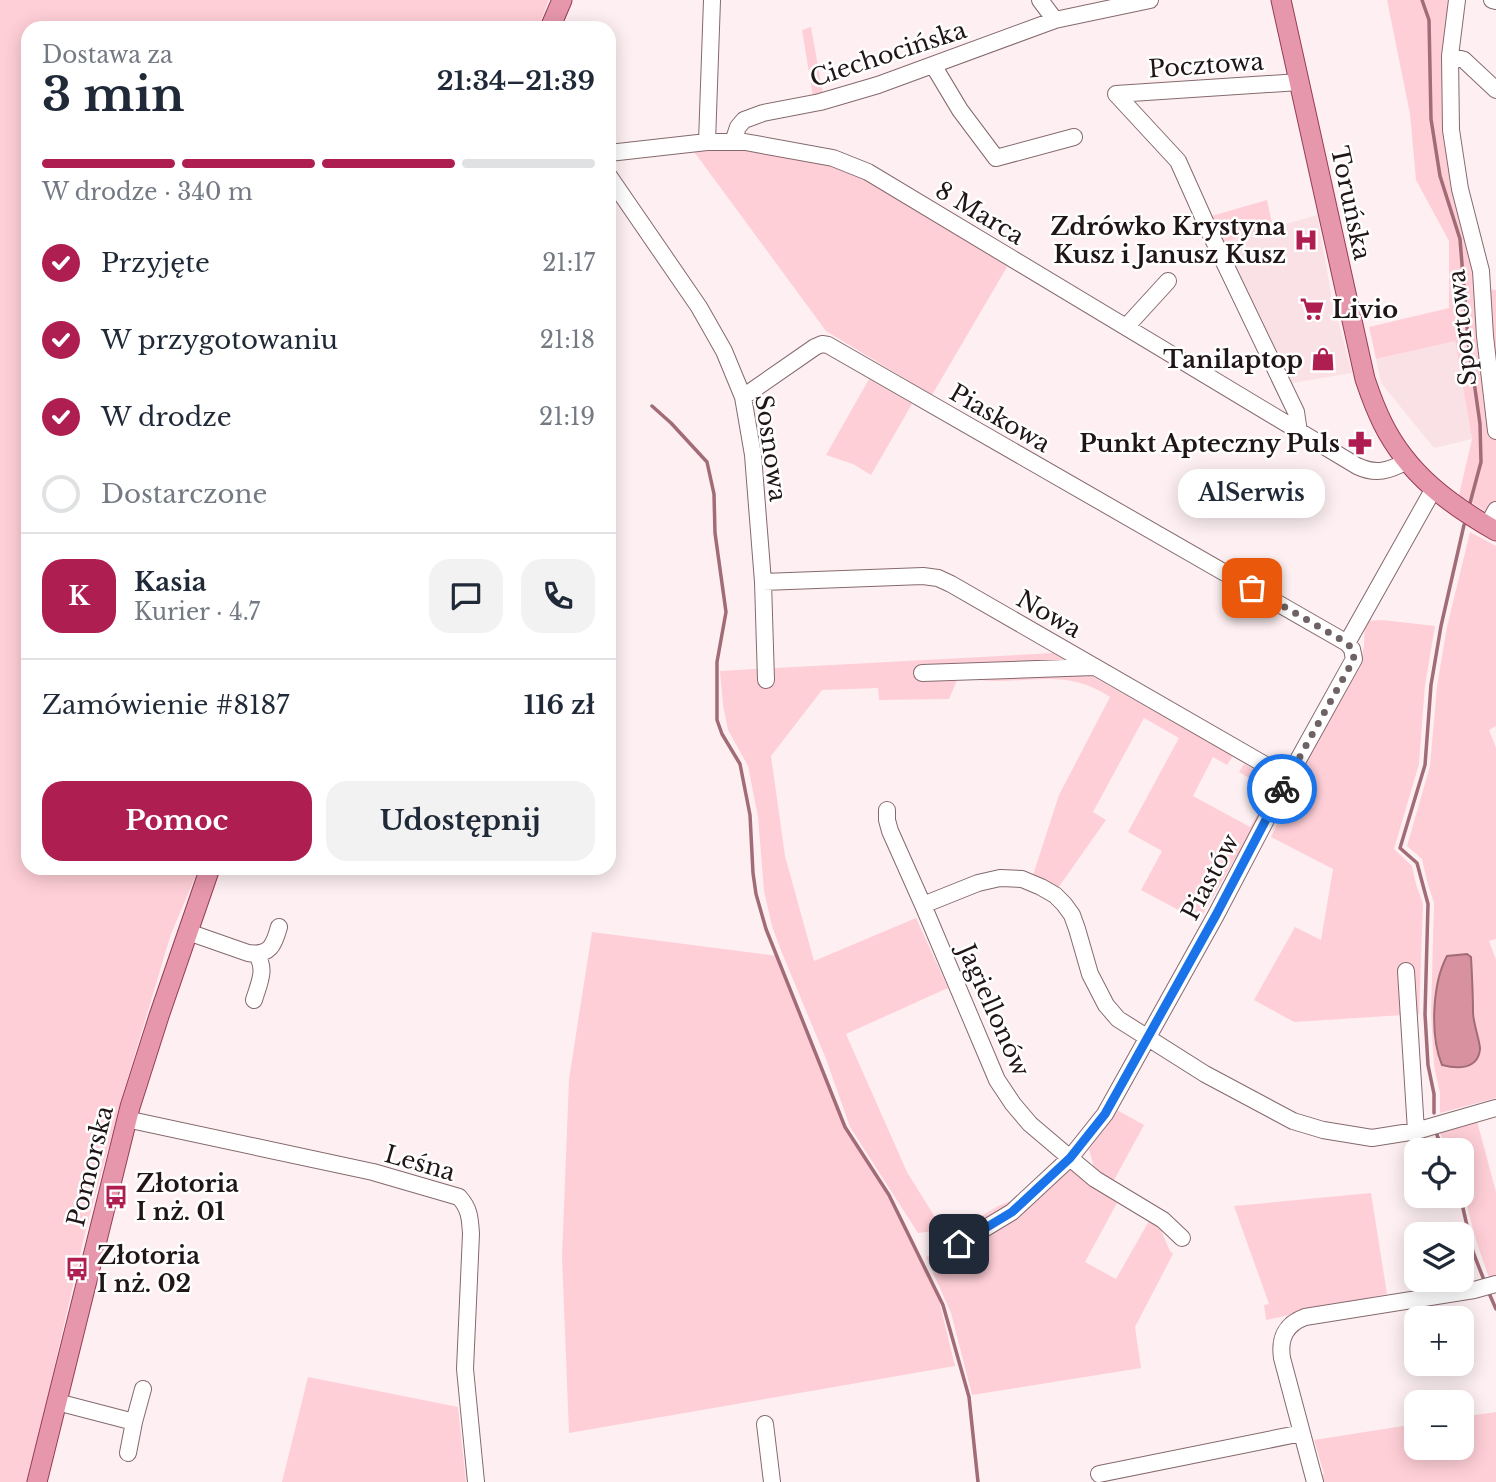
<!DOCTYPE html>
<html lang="pl">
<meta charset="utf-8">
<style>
body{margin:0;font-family:"Libre Baskerville",serif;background:#f2f2f3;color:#1f2937;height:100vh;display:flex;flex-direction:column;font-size:26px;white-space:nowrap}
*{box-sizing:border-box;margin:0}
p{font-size:23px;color:#747a83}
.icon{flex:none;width:38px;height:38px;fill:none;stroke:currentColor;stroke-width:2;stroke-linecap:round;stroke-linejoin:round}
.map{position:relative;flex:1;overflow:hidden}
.panel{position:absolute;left:21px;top:21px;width:595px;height:854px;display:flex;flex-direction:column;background:#fff;border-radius:21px;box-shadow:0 4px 18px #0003}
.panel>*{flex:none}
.buttons{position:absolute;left:1404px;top:1138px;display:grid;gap:14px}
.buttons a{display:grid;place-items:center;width:70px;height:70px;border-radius:14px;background:#fff;box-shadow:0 4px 18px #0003;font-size:35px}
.pin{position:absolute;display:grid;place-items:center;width:60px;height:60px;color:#fff;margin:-30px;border-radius:14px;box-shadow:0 4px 10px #0006}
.courier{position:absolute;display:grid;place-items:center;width:70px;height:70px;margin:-35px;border:5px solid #1a73e8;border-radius:50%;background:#fff;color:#222;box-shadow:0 2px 9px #0007}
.bubble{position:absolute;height:49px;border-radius:21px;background:#fff;box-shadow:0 4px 18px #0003;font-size:23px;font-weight:700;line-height:49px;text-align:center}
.summary em{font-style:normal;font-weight:700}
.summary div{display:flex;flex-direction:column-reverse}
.summary{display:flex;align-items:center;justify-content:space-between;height:119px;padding:0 21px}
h1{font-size:46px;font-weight:700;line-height:52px}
.bar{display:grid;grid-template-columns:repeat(4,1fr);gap:10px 7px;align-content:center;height:84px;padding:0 21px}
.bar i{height:9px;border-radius:5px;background:#e0e1e3}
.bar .selected{background:#af1e51}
.bar p{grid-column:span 4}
.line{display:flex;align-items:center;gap:18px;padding:0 21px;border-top:2px solid #e0e1e3}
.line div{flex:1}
.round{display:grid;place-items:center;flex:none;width:74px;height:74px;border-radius:21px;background:#f2f2f3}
ol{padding:0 21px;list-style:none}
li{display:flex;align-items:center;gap:21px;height:77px}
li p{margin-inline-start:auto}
li .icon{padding:7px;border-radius:50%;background:#af1e51;color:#fff;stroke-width:4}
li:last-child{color:#747a83}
li i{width:38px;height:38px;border:4px solid #e0e1e3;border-radius:50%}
.action{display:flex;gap:14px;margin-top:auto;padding:14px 21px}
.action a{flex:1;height:80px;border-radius:21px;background:#af1e51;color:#fff;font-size:28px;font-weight:700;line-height:80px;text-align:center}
.action a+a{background:#f2f2f3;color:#1f2937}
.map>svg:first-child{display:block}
.built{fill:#fae1e5}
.green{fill:#ffcfd7}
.water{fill:#d8919f;stroke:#a16c76;stroke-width:2}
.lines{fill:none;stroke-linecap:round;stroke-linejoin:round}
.stream{stroke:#a16c76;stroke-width:3.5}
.minor-casing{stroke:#85696d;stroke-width:18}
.major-casing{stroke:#973c54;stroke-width:21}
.minor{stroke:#fff;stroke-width:16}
.major{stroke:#e797ac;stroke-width:19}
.done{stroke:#6e6264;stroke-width:7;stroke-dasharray:0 12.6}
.route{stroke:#1a73e8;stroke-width:9}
.labels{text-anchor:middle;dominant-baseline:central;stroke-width:5;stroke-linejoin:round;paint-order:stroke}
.street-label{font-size:24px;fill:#201517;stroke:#fff}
.poi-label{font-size:24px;font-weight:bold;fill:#201517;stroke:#fff;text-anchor:end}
</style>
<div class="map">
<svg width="1496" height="1482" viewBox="0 0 1496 1482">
<rect width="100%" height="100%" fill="#fef0f2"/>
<!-- built -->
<path class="built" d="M 1317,215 L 1332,298 L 1352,373 L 1286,384 L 1220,243 Z
M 1455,340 L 1472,439 L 1434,448 L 1381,383 L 1376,359 Z"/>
<!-- green -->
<path class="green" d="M 0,0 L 549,0 L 538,28 L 28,28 L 28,868 L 199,868 L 171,934 L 126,1084 L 86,1229 L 28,1482 L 0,1482 Z
M 1387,0 L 1453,0 L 1461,158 L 1477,288 L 1496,290 L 1496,518 L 1459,495 L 1472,439 L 1455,341 L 1376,359 L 1369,327 L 1449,308 L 1449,241 L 1416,180 L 1410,114 Z
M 811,27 L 823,94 L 813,97 L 802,30 Z
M 748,144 L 845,168 L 999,259 L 1007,267 L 932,395 L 826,331 L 692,149 Z
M 1267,200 L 1273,228 L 1220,243 L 1208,217 Z
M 869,379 L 912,404 L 871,475 L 853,464 L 826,455 Z
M 1470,532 L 1496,546 L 1496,726 L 1489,730 L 1496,748 L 1496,939 L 1489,941 L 1496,960 L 1496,1098 L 1440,1113 L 1440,1093 L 1434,1065 L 1431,1014 L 1434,903 L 1427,881 L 1422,859 L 1407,846 L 1430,766 L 1437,686 L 1447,627 Z
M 1382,620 L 1435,626 L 1425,685 L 1419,764 L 1394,849 L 1412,866 L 1416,884 L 1423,904 L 1419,1014 L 1294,1022 L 1254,1000 L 1295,927 L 1321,940 L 1333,869 L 1271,837 L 1292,793 L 1288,790 L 1360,666 L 1364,645 L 1365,621 Z
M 1053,653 L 1111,687 L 1233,756 L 1227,765 L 1213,757 L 1193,796 L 1250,827 L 1265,802 L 1259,784 L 1239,772 L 1244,764 L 1279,783 L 1199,921 L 1141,890 L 1162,851 L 1128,832 L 1179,738 L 1144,718 L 1093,812 L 1106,820 L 1058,888 L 1048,882 L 1033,875 L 1059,795 L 1110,697 C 1071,671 1040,681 997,681 C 984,681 971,679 958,678 L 949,699 L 879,700 L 878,688 L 822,690 L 771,756 L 785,856 L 814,961 L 916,918 L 948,988 L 846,1034 L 907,1172 L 943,1230 L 918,1233 L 850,1127 L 826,1059 L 780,948 L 772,926 L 764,891 L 758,817 L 748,766 L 728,730 L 723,705 L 720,671 Z
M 592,932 L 778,956 L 845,1127 L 889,1195 L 937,1292 L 955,1366 L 569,1433 L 562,1257 L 569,1079 Z
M 1117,1110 L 1144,1125 L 1113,1182 L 1094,1168 L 1089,1149 Z
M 1477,1121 L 1496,1192 L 1496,1278 L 1490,1280 C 1474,1238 1461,1194 1461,1150 L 1448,1150 L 1439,1131 Z
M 1066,1166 L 1117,1203 L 1085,1262 L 1116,1279 L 1149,1221 L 1160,1228 L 1170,1251 L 1173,1254 L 1135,1327 L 1141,1368 L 972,1395 L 951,1313 L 926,1257 L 953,1244 L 962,1228 L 998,1206 L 1021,1197 Z
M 1371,1193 L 1387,1294 L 1266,1320 L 1264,1305 L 1269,1304 L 1234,1206 Z
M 308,1377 L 458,1407 L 466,1482 L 282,1482 Z
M 1496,1412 L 1496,1482 L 1320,1482 L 1318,1475 L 1324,1474 L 1314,1440 L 1416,1424 L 1416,1447 L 1461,1447 L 1461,1417 Z"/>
<!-- water -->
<path class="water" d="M 1467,954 L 1471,957 C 1472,975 1473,993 1473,1012 C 1473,1023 1480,1041 1480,1049 C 1478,1070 1457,1069 1442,1065 C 1430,1036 1432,984 1447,956 Z"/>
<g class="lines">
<!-- stream -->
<path class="stream" d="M 1422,0 L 1429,20 L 1431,119 L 1440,176 L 1460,239 L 1468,339 L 1480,424 L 1481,462 L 1470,503
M 652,406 L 671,423 L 707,462 L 714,494 L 715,533 L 726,612 L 717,662 L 717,720 L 722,734 L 740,764 L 750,815 L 753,873 L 756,894 L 766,929 L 845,1127 L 889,1195 L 943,1305 L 969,1397 L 978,1482
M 1434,1113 L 1434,1094 L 1428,1065 L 1425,1014 L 1428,904 L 1417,863 L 1400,848 L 1425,765 L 1431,685 L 1441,626 L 1464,525
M 1437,1135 L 1443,1150
M 1460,1195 L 1473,1252 L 1484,1280
M 1489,1293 L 1496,1309"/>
<!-- minor casing -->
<g class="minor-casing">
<path id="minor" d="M 1040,0 L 1055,20
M 1457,0 L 1450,56 L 1451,130 L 1460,189 L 1481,271 L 1485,336 L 1496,431
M 1492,0 L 1496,1
M 1450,56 L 1464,60 L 1496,90
M 933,65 L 960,110 L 996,158 L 1074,137
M 1116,94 L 1178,161 L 1212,237 L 1296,412 L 1299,432
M 1116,94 L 1299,82
M 707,142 L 712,0
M 733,142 L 738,127 L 744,120 L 763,113 L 820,102 L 878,85 L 1055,20 L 1150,0
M 609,153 L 707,142 L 745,142 L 833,158 L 868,172 L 1357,466 C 1376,475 1389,471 1407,461
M 609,176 L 699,307 L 724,351 L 743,397 L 753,455 L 763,582 L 766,680
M 1126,327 L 1168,281
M 743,397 L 815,347 L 822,344 L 828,345 L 1347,643
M 1487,526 L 1496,510
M 763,582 L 923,576 L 938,578 L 951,584 L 1288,778
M 922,673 L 1094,667
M 887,810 L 887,820 L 890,831 L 923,905 L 997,1080 L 1013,1104 L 1030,1124 L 1070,1158 L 1095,1179 L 1163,1220 L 1182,1238
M 923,905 L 978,883 L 1000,878 L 1022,879 L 1041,887 L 1055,895 L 1064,904 L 1072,915 L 1077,929 L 1090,974 L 1106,1005 L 1118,1019 L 1205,1074 L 1293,1121 L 1323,1130 L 1372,1138 L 1416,1131 L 1496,1108
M 188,932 L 248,953 C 270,956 274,945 279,927
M 1406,971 L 1416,1131
M 254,1000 C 259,983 267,969 256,954
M 126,1119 L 373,1172 L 459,1197 C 470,1209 470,1219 471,1234 L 465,1369 L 476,1482
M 959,1244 L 1012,1212 L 1070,1158 L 1105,1114 L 1216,915 L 1288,778 L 1354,659 L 1352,649 L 1347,643 L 1433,490
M 57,1402 L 134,1422 L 143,1389
M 765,1424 L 772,1482
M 128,1453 L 134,1422
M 1099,1474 L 1302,1433
M 1315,1482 L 1282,1358 C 1279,1338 1286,1324 1305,1317 L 1474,1290 L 1496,1284"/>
</g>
<!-- major casing -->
<g class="major-casing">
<path id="major" d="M 1281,0 L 1365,379 C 1370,394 1376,410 1383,424 C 1408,474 1449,504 1496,531
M 550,28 L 562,0
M 37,1482 L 130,1107 L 159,1016 L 210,868"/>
</g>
<!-- minor -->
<use href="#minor" class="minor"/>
<!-- major -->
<use href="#major" class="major"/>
</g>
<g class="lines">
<!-- done -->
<path class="done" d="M 1252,588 L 1347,643 L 1352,649 L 1354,659 L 1282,789"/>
<!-- route -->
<path class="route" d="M 959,1244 L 1012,1212 L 1070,1158 L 1105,1114 L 1216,915 L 1282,789"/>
</g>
<!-- icons -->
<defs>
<g id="hospital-bare" transform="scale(1.89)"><path d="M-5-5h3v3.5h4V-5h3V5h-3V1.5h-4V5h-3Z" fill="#af1e51" stroke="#fff" stroke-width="2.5" paint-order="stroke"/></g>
<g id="supermarket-bare" transform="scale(1.89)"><path d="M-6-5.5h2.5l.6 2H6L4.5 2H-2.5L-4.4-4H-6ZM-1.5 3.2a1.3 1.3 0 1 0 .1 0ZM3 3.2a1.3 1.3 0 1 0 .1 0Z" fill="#af1e51" stroke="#fff" stroke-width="2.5" paint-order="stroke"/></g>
<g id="shop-bare" transform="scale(1.89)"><path d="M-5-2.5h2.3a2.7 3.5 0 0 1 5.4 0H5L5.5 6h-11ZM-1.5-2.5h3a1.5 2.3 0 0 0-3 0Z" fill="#af1e51" stroke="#fff" stroke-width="2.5" paint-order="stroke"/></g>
<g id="pharmacy-bare" transform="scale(1.89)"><path d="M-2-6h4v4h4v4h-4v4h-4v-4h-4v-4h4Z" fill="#af1e51" stroke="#fff" stroke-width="2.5" paint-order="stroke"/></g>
<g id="bus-bare" transform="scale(1.89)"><path d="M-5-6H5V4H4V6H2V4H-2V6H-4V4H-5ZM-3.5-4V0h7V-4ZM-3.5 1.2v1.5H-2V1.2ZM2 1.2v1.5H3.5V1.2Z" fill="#af1e51" stroke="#fff" stroke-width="2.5" paint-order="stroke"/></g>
</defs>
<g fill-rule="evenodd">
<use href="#hospital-bare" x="1306" y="240"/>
<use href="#supermarket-bare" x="1312" y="309"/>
<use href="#shop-bare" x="1323" y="359"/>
<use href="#pharmacy-bare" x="1360" y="443"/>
<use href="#bus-bare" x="116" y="1197"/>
<use href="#bus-bare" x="77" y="1269"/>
</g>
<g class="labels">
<!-- street labels -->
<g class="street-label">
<text transform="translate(888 54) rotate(-18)">Ciechocińska</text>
<text transform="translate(1206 65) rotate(-4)">Pocztowa</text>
<text transform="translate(1351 203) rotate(78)">Toruńska</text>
<text transform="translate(980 213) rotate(31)">8 Marca</text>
<text transform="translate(1462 328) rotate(-96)">Sportowa</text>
<text transform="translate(1000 418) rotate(30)">Piaskowa</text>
<text transform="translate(771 448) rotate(82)">Sosnowa</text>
<text transform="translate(1049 614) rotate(30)">Nowa</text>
<text transform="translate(1210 877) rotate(-62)">Piastów</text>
<text transform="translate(994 1010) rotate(66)">Jagiellonów</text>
<text transform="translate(420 1163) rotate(16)">Leśna</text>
<text transform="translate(90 1166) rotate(-76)">Pomorska</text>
</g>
<!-- poi labels -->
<g class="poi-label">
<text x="1286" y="226">Zdrówko Krystyna<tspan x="1286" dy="28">Kusz i Janusz Kusz</tspan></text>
<text x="1332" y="309" text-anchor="start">Livio</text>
<text x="1303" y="359">Tanilaptop</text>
<text x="1340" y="443">Punkt Apteczny Puls</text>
<text x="136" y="1183" text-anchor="start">Złotoria<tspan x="136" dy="28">I nż. 01</tspan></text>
<text x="97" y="1255" text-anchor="start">Złotoria<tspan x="97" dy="28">I nż. 02</tspan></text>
</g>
</g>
</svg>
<div class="buttons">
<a><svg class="icon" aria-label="locate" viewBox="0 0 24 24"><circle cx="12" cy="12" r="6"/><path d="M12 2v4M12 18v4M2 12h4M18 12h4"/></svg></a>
<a><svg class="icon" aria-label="layers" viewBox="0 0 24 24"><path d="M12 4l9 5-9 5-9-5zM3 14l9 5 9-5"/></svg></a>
<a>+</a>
<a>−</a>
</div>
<div class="pin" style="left:1252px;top:588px;background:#ea580c"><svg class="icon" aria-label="bag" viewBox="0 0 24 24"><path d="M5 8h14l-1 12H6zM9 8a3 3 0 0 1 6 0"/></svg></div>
<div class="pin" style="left:959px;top:1244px;background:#1f2937"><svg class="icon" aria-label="home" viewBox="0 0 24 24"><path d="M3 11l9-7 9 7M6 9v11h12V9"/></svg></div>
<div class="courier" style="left:1282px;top:789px"><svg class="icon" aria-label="bike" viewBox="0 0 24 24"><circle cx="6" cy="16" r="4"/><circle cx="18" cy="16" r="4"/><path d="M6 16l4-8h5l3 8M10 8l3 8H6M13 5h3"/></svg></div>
<div class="bubble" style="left:1178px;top:469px;width:147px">AlSerwis</div>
<section class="panel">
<div class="summary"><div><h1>3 min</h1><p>Dostawa za</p></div><em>21:34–21:39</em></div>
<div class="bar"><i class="selected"></i><i class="selected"></i><i class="selected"></i><i></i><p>W drodze · 340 m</p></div>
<ol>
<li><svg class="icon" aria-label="check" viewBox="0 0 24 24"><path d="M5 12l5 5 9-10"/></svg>Przyjęte<p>21:17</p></li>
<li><svg class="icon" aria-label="check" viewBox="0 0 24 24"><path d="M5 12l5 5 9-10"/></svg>W przygotowaniu<p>21:18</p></li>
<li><svg class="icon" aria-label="check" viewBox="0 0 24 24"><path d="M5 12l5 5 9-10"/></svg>W drodze<p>21:19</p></li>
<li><i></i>Dostarczone</li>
</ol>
<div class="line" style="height:126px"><b class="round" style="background:#af1e51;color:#fff">K</b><div><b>Kasia</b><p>Kurier · 4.7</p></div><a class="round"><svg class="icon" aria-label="chat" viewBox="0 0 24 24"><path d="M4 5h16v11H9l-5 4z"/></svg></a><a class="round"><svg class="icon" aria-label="phone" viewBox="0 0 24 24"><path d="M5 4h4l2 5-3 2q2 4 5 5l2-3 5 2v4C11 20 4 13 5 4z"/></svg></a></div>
<div class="line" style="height:91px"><div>Zamówienie #8187</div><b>116 zł</b></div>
<div class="action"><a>Pomoc</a><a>Udostępnij</a></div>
</section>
</div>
